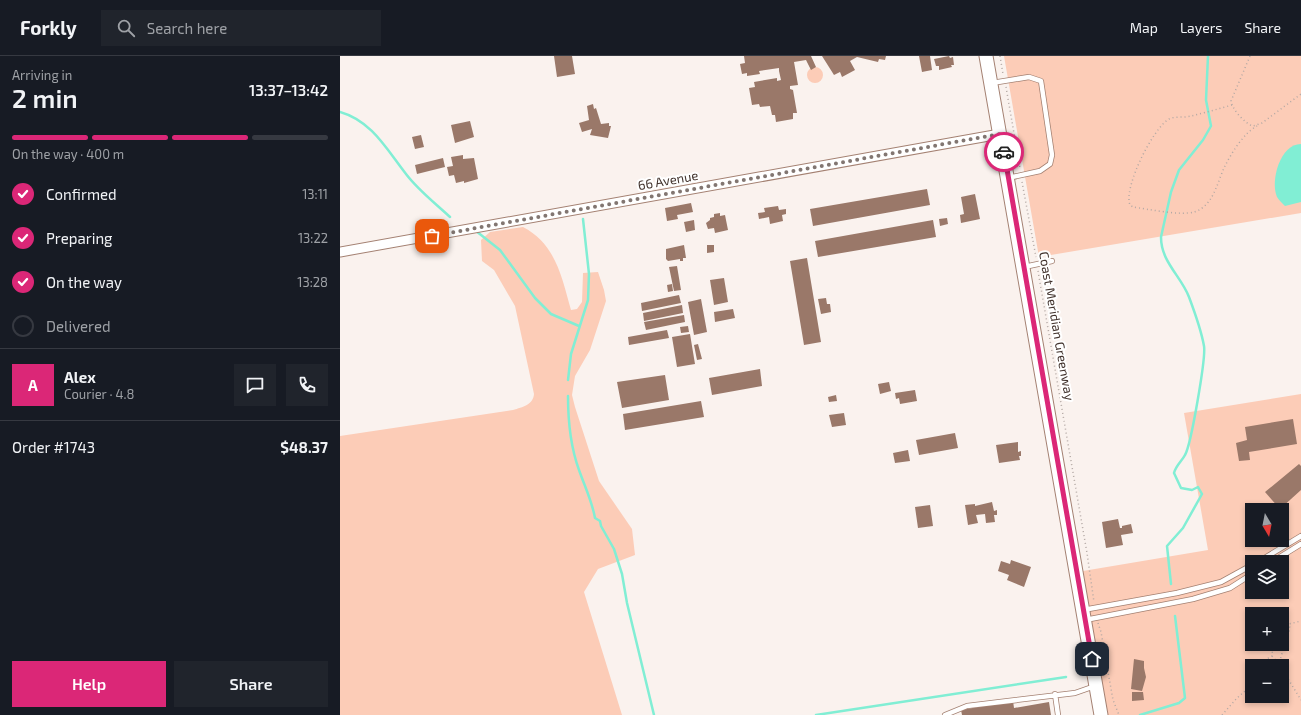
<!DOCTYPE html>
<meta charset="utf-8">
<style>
body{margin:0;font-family:"Exo 2",sans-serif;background:#20242c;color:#f1f3f6;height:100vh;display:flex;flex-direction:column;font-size:15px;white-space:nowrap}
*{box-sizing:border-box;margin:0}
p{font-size:13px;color:#9ea1a6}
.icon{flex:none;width:22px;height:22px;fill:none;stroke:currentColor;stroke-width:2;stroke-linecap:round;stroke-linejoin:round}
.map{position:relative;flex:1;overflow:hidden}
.details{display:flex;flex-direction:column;background:#171b24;width:340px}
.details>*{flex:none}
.needle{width:26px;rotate:170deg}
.tools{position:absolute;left:905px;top:447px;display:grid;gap:8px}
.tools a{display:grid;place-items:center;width:44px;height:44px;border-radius:0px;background:#171b24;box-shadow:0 2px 6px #0003;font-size:20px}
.pin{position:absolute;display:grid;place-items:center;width:34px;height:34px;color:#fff;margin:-17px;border-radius:8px;box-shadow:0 2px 6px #0006}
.courier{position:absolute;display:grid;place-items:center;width:40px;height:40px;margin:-20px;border:3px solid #db2777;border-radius:50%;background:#fff;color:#222;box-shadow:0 1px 5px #0007}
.summary em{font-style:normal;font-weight:600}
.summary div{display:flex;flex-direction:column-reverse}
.summary{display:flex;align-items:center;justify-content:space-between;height:68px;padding:0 12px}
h1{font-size:26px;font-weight:600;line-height:30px}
.bar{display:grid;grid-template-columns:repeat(4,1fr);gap:6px 4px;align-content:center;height:48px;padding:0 12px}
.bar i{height:5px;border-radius:3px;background:#363941}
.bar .on{background:#db2777}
.bar p{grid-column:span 4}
.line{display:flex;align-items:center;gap:10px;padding:0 12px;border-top:1px solid #363941}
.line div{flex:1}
.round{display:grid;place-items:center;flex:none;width:42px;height:42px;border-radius:0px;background:#20242c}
ol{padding:0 12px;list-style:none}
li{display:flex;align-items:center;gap:12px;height:44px}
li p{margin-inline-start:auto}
li .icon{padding:4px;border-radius:50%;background:#db2777;color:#fff;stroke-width:4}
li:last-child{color:#9ea1a6}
li i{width:22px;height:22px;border:2px solid #363941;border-radius:50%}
.button{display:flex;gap:8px;margin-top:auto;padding:8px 12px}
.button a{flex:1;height:46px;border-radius:0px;background:#db2777;color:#fff;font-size:16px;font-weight:600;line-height:46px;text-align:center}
.button a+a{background:#20242c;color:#f1f3f6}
header{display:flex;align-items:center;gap:24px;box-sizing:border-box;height:56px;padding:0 20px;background:#171b24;border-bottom:1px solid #363941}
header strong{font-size:19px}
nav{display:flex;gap:22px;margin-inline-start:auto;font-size:14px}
.search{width:280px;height:36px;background:#20242c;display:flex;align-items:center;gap:10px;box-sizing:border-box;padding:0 14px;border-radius:0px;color:#9ea1a6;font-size:15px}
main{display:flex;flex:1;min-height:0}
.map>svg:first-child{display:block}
.green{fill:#fcccb7;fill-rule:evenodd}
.water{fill:#81eed4}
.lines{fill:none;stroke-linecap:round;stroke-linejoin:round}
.stream{stroke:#81eed4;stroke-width:2.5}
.building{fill:#9a7869}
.lane-casing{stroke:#a48172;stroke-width:6}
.street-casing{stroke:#a48172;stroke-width:11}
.secondary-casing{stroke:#a48172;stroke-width:15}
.path{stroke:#b3a8a4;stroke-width:1.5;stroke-dasharray:1 3;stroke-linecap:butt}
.lane{stroke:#fff;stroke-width:4.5}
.street{stroke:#fff;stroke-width:9}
.secondary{stroke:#fff;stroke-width:13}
.done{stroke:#827671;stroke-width:4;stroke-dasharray:0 7.2}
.route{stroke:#db2777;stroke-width:5}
.labels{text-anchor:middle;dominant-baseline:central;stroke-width:4;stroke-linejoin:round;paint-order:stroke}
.street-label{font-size:13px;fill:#42332d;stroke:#fff}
</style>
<header>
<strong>Forkly</strong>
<div class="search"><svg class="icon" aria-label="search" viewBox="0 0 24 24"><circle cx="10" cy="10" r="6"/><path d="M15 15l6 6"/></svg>Search here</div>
<nav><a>Map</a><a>Layers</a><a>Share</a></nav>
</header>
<main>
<section class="details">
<div class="summary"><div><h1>2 min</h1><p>Arriving in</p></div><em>13:37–13:42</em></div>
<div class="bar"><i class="on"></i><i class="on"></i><i class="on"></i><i></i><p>On the way · 400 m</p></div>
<ol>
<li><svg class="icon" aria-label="check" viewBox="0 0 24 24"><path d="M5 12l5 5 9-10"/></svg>Confirmed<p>13:11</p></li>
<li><svg class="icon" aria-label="check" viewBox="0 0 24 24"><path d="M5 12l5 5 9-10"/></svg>Preparing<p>13:22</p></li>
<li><svg class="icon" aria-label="check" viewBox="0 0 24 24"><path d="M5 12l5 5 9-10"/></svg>On the way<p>13:28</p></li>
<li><i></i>Delivered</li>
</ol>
<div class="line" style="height:72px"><b class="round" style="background:#db2777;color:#fff">A</b><div><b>Alex</b><p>Courier · 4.8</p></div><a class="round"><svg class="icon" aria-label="chat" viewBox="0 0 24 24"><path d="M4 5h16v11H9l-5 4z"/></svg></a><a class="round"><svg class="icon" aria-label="phone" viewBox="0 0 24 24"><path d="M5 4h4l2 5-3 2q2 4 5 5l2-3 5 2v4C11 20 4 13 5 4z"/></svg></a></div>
<div class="line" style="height:52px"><div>Order #1743</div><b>$48.37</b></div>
<div class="button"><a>Help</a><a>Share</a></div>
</section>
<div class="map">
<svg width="961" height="659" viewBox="0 0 961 659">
<rect width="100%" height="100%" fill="#faf2ee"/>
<!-- green -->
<path class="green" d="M 664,0 L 961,0 L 961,157 L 699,201 Z
M467 19a8 8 0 1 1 16 0a8 8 0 1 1-16 0Z
M 183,171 C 216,188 222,222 231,254 L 237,253 L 242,246 L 243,217 L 258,216 L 264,234 L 266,245 L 250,294 L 235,320 L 232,339 L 235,351 L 259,425 L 292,473 L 295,499 L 258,513 L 244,536 L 282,659 L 0,659 L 0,380 L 173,354 C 183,351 193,349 194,338 L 175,250 L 154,214 L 142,205 L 141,184 L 150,176 Z
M 961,338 L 961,659 L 768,659 L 743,515 L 868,494 L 844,357 ZM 912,454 L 942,454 L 942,484 L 912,484 ZM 912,506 L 942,506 L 942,536 L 912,536 ZM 912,558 L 942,558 L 942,588 L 912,588 ZM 912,610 L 942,610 L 942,640 L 912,640 Z"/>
<!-- water -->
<path class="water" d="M 961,88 L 961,146 L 945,150 C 943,148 939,144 937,141 C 930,125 940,88 961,88 Z"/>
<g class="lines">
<!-- stream -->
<path class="stream" d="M 0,56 C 32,65 47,94 66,118 C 78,134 95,147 110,161
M 136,175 L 160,194 L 195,242 L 211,258 L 239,270
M 228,324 L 231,298 L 248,244 L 249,218 L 243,163
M 228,340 C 228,364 231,392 239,414 C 245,431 252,445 255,462 L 260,465 L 261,470 L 274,493 L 282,518 L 287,547 L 314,659
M 831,528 L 827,490 L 843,472 L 862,438 L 858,431 L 852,434 L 841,432 L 834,417 C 836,409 842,405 845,399 C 851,389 866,302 864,290 C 861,273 855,257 849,241 C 841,220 821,206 821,181 L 831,136 L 839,114 L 863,84 L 871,70 L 866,44 L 868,0
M 476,659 L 726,621
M 800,659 L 839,647 L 845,642 L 835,560"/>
</g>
<!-- building -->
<path class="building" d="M 214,0 L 232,0 L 235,18 L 217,21 Z
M 404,0 L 471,0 L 476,11 L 471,14 L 466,4 L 454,6 L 458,29 L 450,30 L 450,33 L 453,34 L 457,57 L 453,57 L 453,63 L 436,66 L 435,59 L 432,59 L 430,50 L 420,51 L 419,48 L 412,49 L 409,32 L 415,31 L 414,26 L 437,22 L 437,25 L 441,24 L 439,15 L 439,12 L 419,15 L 420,18 L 407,20 L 407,17 L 402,18 L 400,8 L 405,7 Z
M 482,0 L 546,0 L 545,4 L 539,3 L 538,6 L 517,1 L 510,5 L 515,14 L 502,21 L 500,16 L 494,19 Z
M 579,0 L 590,0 L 592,14 L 582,16 Z
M 609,0 L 610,2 L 613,1 L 614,9 L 611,9 L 612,11 L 599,14 L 599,10 L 596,10 L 594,3 Z
M 253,48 L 254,53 L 256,52 L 261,68 L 269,67 L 269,70 L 271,70 L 268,82 L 250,79 L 252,73 L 242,76 L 239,67 L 249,64 L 247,50 Z
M 130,65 L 134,81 L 115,87 L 111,69 Z
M 81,79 L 84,91 L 75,93 L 72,81 Z
M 123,99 L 123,103 L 134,102 L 138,123 L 124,127 L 124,125 L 116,127 L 114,119 L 109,120 L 107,111 L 113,110 L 111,101 Z
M 103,102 L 105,111 L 77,118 L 75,109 Z
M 587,133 L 590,149 L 473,170 L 470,153 Z
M 635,138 L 640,163 L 621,167 L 620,159 L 624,158 L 621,141 Z
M 351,147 L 353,156 L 337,159 L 338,163 L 327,165 L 325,152 Z
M 438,150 L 439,154 L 446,153 L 446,158 L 442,159 L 443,165 L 430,168 L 429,161 L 419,163 L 418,157 L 425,156 L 424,152 Z
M 380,157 L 380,160 L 385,159 L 388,174 L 375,177 L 374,172 L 368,173 L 366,167 L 370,164 L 370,162 L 374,161 L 374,158 Z
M 607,162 L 608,168 L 600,170 L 599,163 Z
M 354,164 L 355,174 L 346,176 L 344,166 Z
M 593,164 L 596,181 L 478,201 L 475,185 Z
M 344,189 L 346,202 L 343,202 L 343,205 L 340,205 L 340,203 L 328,205 L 326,203 L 326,193 Z
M 367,189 L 374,189 L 374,196 L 367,197 Z
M 467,202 L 481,286 L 464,289 L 450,205 Z
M 337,210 L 341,234 L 334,235 L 329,211 Z
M 384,222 L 388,246 L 374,249 L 370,224 Z
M 332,228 L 333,235 L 328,236 L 327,229 Z
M 339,239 L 341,247 L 302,255 L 301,247 Z
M 486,242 L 487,248 L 490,248 L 491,256 L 481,258 L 478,243 Z
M 361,243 L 367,276 L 354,279 L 348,246 Z
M 342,249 L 343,257 L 304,265 L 303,257 Z
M 393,253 L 395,262 L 375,266 L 374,256 Z
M 344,259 L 345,266 L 306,274 L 304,266 Z
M 348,270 L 349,276 L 341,277 L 340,271 Z
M 327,274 L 329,282 L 289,289 L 288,281 Z
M 350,278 L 355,308 L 337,311 L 332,281 Z
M 358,288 L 362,303 L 357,304 L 354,289 Z
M 420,313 L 422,330 L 372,339 L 369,322 Z
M 325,319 L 329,344 L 282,352 L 277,326 Z
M 549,326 L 551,335 L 540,338 L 538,328 Z
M 575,334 L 577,345 L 560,348 L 559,342 L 556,343 L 555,337 Z
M 496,339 L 497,345 L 489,346 L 488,341 Z
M 361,345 L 364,361 L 285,374 L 283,358 Z
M 504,357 L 506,369 L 492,371 L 489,359 Z
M 953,363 L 957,388 L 909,396 L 910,404 L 899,405 L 896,387 L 907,384 L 905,371 Z
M 615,377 L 618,392 L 579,399 L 576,384 Z
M 678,386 L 678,396 L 681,395 L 681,400 L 679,400 L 680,404 L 659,407 L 656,389 Z
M 568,394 L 570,405 L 555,407 L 553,397 Z
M 959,408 L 961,410 L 961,434 L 940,453 L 925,436 Z
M 652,446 L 654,455 L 657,454 L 657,459 L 654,459 L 655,466 L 646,467 L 645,458 L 636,459 L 638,467 L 628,469 L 625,449 L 635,448 L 635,450 Z
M 590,449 L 593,470 L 578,472 L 575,451 Z
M 778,463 L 780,472 L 782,472 L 782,470 L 791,468 L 793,477 L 781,479 L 783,489 L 766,492 L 762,466 Z
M 671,504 L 691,511 L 684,531 L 667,524 L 669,519 L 658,515 L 661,505 L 670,508 Z
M 794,603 L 804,605 L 804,612 L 806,621 L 802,635 L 791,633 Z
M 792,636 L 803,636 L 804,644 L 792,645 Z
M 673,645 L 674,652 L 709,646 L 711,659 L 622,659 L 621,654 Z"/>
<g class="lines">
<!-- lane casing -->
<g class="lane-casing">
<path id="lane" d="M 652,27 L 689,21 L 701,25 L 712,99 L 710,108 L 700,115 L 668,122
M 684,211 L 712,205
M 918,506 L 961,480
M 932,506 L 961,488
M 743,554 L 837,537 L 881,526 L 912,509
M 745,564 L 853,543 L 890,532 L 912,518
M 715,638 L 718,659
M 605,659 L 627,650 L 735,637 L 755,630"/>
</g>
<!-- street casing -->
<g class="street-casing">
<path id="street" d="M 0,196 L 660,78"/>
</g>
<!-- secondary casing -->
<g class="secondary-casing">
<path id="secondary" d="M 646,0 L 761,659"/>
</g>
<!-- path -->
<path class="path" d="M 660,0 L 663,18
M 910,0 L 891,45 C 892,53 905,68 913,70 L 922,67 L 961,38
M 666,31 L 680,112
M 892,49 C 878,53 864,57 851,60 C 844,62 835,60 829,63 C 813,72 783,132 790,149 L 793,151 C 807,153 841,160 854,156 C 874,150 877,126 885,110 C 892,96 904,77 917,70
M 682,126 L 696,201
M 698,215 L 747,497 L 754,546
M 942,566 L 949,568 L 961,565
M 758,567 L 761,576 L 773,644 L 779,659
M 932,600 L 940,609
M 919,610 L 923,605 L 932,600 L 933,588
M 940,610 L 940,604 L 950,572 L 949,568
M 942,613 L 961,644
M 882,659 L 897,642 L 912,629"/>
<!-- lane -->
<use href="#lane" class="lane"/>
<!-- street -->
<use href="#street" class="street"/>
<!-- secondary -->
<use href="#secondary" class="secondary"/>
</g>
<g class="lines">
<!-- done -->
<path class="done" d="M 92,180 L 660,78 L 664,96"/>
<!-- route -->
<path class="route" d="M 664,96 L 752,603"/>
</g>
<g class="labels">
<!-- street labels -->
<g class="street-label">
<text transform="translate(328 124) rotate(-10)">66 Avenue</text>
<text transform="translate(717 270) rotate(80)">Coast Meridian Greenway</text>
</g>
</g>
</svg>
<div class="tools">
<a><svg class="needle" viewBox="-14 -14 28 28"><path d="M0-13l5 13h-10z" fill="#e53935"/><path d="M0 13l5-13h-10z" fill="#9ea1a6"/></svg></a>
<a><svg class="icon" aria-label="layers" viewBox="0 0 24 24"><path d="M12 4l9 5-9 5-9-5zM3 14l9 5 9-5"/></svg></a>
<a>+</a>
<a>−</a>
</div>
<div class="pin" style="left:92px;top:180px;background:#ea580c"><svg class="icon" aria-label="bag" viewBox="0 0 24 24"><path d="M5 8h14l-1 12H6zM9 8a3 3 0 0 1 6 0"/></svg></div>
<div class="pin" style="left:752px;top:603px;background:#1f2937"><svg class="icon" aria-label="home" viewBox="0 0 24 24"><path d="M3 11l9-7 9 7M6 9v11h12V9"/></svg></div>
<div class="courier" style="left:664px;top:96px"><svg class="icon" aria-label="car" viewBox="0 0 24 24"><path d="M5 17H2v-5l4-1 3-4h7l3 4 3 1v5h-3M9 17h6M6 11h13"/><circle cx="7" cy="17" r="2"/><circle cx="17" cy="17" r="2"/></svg></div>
</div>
</main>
